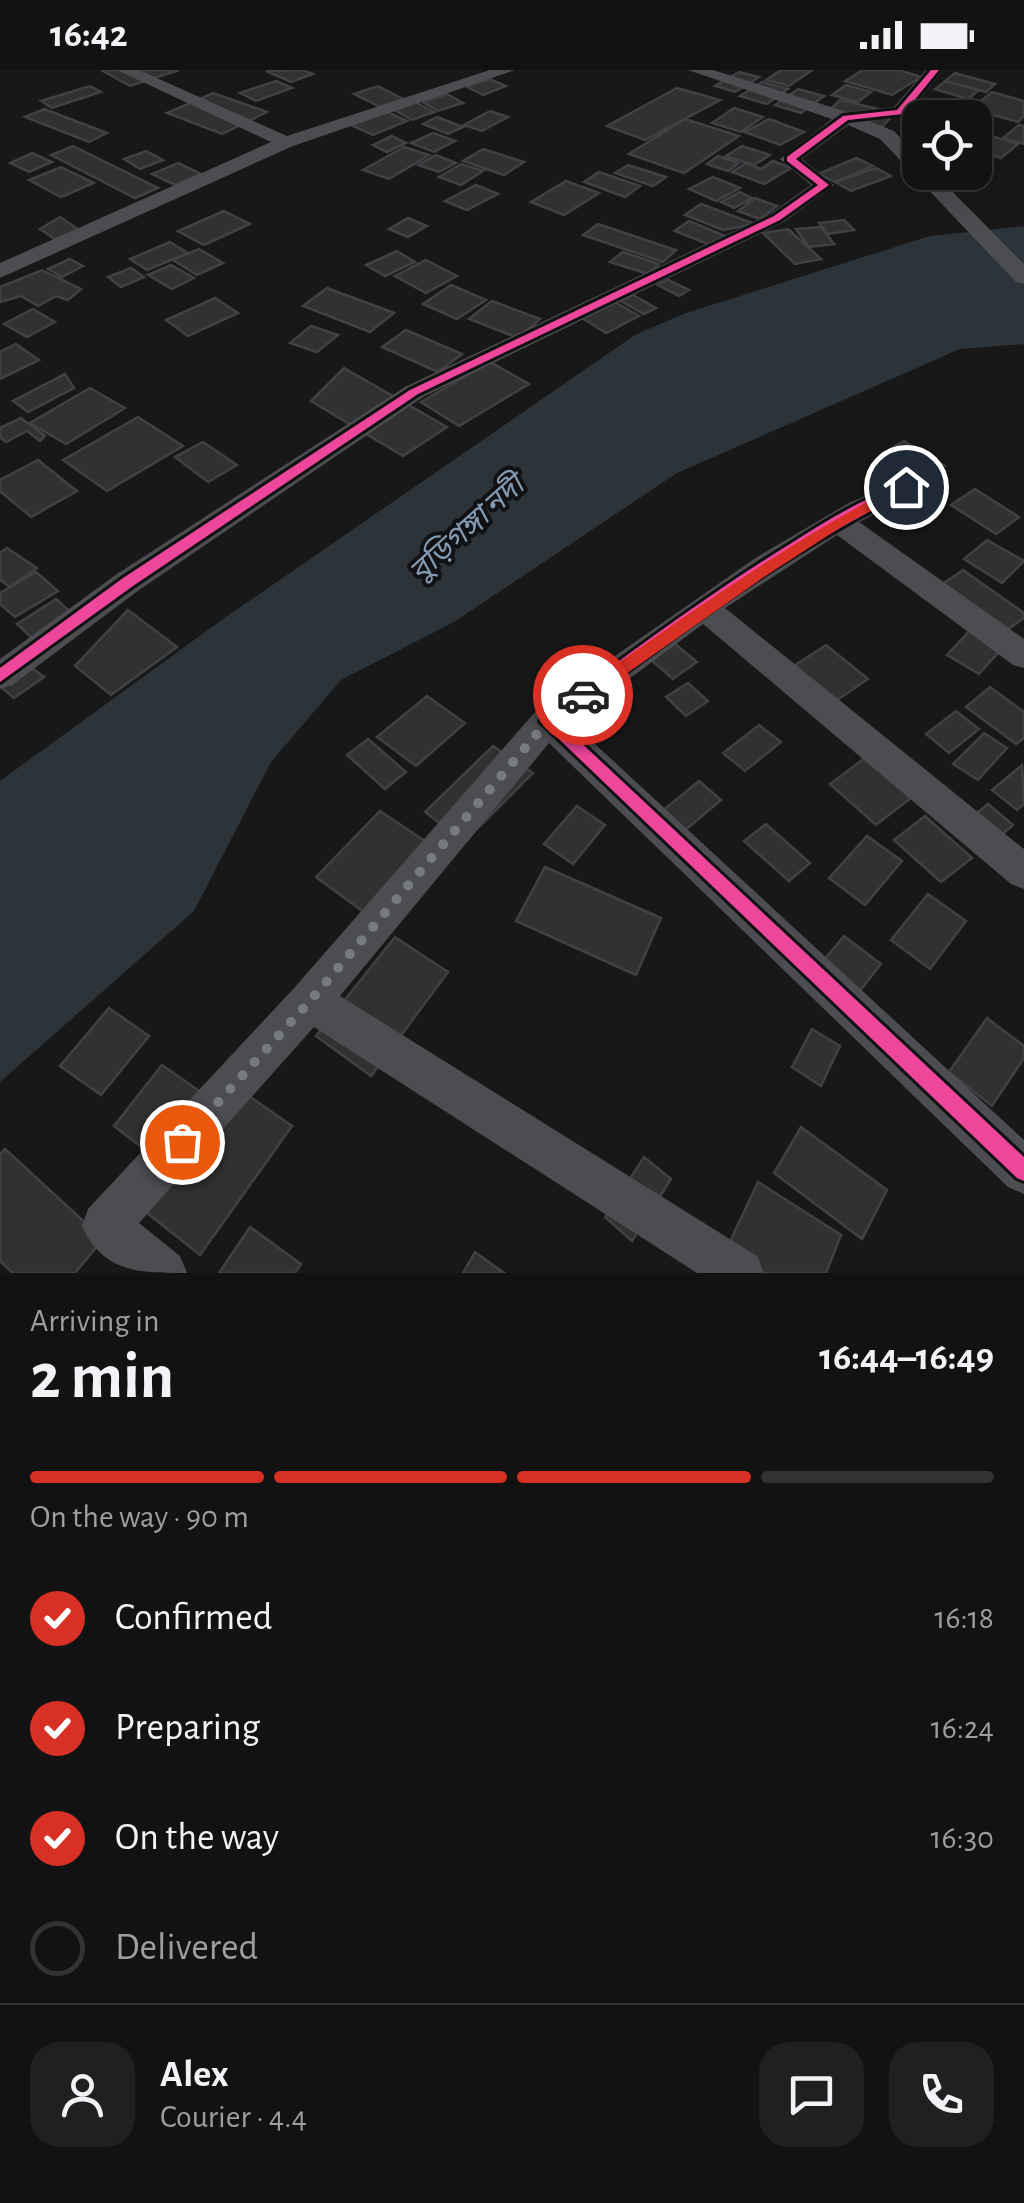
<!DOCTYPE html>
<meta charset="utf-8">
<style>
body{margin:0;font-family:"Alegreya Sans","Noto Sans Bengali",sans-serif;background:#1f2020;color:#f1f3f6;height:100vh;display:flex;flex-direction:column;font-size:38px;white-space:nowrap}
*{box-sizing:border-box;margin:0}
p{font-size:32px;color:#9c9e9f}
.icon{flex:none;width:55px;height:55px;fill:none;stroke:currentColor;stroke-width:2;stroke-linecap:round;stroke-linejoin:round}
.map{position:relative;height:1203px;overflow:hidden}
.side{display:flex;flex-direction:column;background:#121212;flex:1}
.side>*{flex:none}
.controls{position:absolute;left:902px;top:30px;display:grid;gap:20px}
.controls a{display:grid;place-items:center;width:90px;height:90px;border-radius:20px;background:#121212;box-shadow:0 10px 40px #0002,0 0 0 2px #313232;font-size:50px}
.pin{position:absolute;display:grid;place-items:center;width:85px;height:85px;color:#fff;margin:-42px;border:5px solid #fff;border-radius:50%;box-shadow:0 2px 10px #0007}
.courier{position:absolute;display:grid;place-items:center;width:100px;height:100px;margin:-50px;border:8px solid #d93025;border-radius:50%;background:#fff;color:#222;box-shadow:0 2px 12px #0007}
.overview em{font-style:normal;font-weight:700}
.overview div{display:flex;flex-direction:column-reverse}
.overview{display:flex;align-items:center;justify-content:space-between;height:170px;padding:0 30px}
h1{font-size:65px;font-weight:700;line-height:75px}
.bar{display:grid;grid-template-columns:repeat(4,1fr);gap:15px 10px;align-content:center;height:120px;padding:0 30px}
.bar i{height:12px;border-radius:8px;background:#313232}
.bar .active{background:#d93025}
.bar p{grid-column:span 4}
.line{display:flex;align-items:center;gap:25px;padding:0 30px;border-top:2px solid #313232}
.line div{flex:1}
.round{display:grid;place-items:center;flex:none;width:105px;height:105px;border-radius:30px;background:#1f2020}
ol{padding:0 30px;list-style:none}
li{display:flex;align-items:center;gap:30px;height:110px}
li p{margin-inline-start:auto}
li .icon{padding:10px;border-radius:50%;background:#d93025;color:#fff;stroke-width:4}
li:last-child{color:#9c9e9f}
li i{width:55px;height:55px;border:5px solid #313232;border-radius:50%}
.status{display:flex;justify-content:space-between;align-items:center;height:70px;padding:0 50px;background:#121212;direction:ltr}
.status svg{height:28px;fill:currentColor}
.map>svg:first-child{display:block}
.water{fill:#2c3339}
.building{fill:#313132;stroke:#404144;stroke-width:2.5}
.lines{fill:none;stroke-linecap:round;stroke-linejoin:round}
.minor{fill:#4c4d51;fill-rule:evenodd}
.cycleway-casing{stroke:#121214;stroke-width:6}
.cycleway{fill:#ed469a;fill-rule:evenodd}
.route{fill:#d93025}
.done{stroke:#777a80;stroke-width:10;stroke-dasharray:0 18}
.labels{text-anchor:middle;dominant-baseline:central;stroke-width:8;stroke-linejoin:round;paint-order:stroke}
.water-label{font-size:30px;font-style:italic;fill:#849bb1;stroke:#121214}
</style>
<div class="status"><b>16:42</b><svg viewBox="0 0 49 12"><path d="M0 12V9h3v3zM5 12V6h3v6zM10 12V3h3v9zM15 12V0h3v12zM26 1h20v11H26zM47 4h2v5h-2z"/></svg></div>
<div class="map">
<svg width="1024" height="1203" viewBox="0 0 1024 1203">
<rect width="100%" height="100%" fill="#181818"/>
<!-- water -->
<path class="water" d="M 1024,156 L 1024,274 L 960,279 L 677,403 L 454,552 L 341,610 L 271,692 L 194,841 L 0,1012 L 0,711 L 223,549 L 635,265 L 686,243 L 930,166 Z"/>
<!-- building -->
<path class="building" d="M 101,0 L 179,0 L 130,16 Z
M 303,0 L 313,4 L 291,12 L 266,1 Z
M 781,0 L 806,0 L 811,1 L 789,16 L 766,10 Z
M 863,0 L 898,0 L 921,7 L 892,25 L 845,11 Z
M 739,2 L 759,7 L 735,22 L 715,16 Z
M 955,3 L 995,14 L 986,22 L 945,11 Z
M 489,9 L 506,16 L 483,25 L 467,17 Z
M 276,11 L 292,18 L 256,31 L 240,23 Z
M 946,11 L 979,20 L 968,29 L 935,19 Z
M 762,12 L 788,19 L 767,34 L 740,26 Z
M 846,15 L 871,22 L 858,32 L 832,25 Z
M 90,16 L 101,22 L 52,38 L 41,31 Z
M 378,16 L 403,29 L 380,37 L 354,24 Z
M 677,18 L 720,30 L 645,70 L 607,56 Z
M 798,19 L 824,26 L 801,43 L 775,35 Z
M 992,22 L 1024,31 L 1024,46 L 1018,52 L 971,39 Z
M 213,23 L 267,42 L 222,64 L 167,43 Z
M 447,24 L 463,33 L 438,41 L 423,32 Z
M 840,30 L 895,43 L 880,59 L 824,45 Z
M 415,32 L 434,42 L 412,50 L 393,39 Z
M 734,38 L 763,47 L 741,62 L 712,53 Z
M 44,39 L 107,63 L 89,72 L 25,47 Z
M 385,41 L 407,51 L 373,65 L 351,55 Z
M 490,41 L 508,47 L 482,61 L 464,55 Z
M 437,47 L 463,57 L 448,64 L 423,54 Z
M 685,49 L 739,66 L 684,103 L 629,84 Z
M 769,49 L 804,62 L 780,75 L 745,62 Z
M 1019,55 L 1024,56 L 1024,74 L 1003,68 Z
M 433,63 L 455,71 L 434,82 L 411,73 Z
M 392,66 L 406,73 L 387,82 L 373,75 Z
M 991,66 L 1018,74 L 1001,88 L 975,79 Z
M 73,76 L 158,118 L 135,128 L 51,85 Z
M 742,76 L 770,85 L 754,95 L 726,86 Z
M 404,77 L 429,85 L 389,109 L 363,100 Z
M 483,79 L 524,92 L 504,105 L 463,91 Z
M 146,81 L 163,90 L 140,99 L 124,89 Z
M 32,83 L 52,92 L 29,102 L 10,93 Z
M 436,85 L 456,93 L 439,102 L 418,95 Z
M 718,86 L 739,93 L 728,101 L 707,94 Z
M 856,88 L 873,96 L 835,112 L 818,104 Z
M 773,91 L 791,98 L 764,114 L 732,102 L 746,93 L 761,99 Z
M 178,93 L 201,104 L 175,115 L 152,104 Z
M 461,94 L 483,101 L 461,115 L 439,107 Z
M 628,95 L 666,107 L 653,116 L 615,103 Z
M 61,97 L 94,113 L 61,127 L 29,110 Z
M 876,98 L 891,106 L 851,121 L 835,112 Z
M 599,102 L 640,116 L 625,127 L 584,112 Z
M 713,107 L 740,118 L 716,131 L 689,119 Z
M 566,111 L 599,123 L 564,145 L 531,132 Z
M 476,115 L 498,124 L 467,140 L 445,131 Z
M 740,122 L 752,128 L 734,138 L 721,132 Z
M 755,128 L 777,136 L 760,149 L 738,141 Z
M 701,134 L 755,154 L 723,160 L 685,145 Z
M 224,141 L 250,154 L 204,175 L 178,161 Z
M 60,147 L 79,160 L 55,169 L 40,159 Z
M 408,148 L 427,156 L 408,167 L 389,159 Z
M 844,150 L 854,160 L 828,164 L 819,153 Z
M 689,151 L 725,166 L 710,175 L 675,161 Z
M 598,154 L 676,180 L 663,192 L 583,165 Z
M 821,157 L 834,174 L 809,177 L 796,159 Z
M 788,159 L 821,189 L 795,194 L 763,163 Z
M 170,172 L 188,183 L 147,200 L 130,189 Z
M 199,179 L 223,193 L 197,205 L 173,190 Z
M 397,181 L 415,192 L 385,206 L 366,195 Z
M 623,182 L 659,194 L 648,204 L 610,192 Z
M 70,189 L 83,196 L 62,207 L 48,199 Z
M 426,190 L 457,206 L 426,223 L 395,206 Z
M 171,195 L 194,208 L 172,219 L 148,205 Z
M 131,198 L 144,207 L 121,217 L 108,207 Z
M 42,200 L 81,219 L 68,230 L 56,226 L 38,236 L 21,226 L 0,232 L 0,217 Z
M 668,210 L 689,220 L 679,226 L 658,215 Z
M 451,215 L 486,230 L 457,249 L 423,234 Z
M 327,218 L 394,243 L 370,262 L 303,236 Z
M 633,225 L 656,238 L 644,244 L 621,231 Z
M 215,228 L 238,243 L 188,266 L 166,250 Z
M 492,231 L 540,249 L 518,268 L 469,249 Z
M 615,232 L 639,246 L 606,263 L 582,248 Z
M 33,239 L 55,252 L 27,267 L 4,254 Z
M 311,256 L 338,265 L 317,282 L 290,273 Z
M 406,260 L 462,284 L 438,302 L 382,277 Z
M 16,274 L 39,290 L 0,309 L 0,282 Z
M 490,292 L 529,314 L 459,356 L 421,332 Z
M 344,298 L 447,357 L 403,386 L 311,331 Z
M 65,304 L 74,318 L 28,342 L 13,331 Z
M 90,318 L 125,338 L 66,374 L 30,353 Z
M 138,347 L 183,376 L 107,421 L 63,390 Z
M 21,348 L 45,366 L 40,371 L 27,361 L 6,372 L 0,367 L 0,358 Z
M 904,371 L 945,396 L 921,411 L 880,385 Z
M 203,372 L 237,395 L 208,412 L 175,387 Z
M 38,390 L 77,421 L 31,447 L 0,421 L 0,410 Z
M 975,419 L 1019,447 L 996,464 L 951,435 Z
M 987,470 L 1024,491 L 1002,513 L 964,489 Z
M 7,478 L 37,498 L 10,517 L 0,510 L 0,483 Z
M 963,500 L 1024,543 L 1024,548 L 1000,565 L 935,519 Z
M 36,502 L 58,521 L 15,547 L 0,534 L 0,523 Z
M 56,529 L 74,545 L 34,570 L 17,554 Z
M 128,540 L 177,577 L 111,625 L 75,596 Z
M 975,555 L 1007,573 L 979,604 L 947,585 Z
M 658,560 L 697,592 L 673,609 L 634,575 Z
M 826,575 L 868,609 L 821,641 L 780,605 Z
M 14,584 L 44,607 L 14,628 L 0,616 L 0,593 Z
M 688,613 L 708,631 L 686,646 L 666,627 Z
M 990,617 L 1024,642 L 1024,668 L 1016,674 L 966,637 Z
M 427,626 L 465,653 L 416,696 L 377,667 Z
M 956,641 L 979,659 L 949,683 L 926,664 Z
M 759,655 L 781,672 L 745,701 L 723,683 Z
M 984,663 L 1007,678 L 978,710 L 953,694 Z
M 368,669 L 406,702 L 385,719 L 347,685 Z
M 493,676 L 533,703 L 464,772 L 425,742 Z
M 878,678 L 925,717 L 876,755 L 830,714 Z
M 1022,695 L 1024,734 L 1017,740 L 992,720 Z
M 699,711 L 721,730 L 683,762 L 661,742 Z
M 988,734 L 1013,755 L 981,782 L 955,761 Z
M 577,736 L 605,755 L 573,794 L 544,774 Z
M 380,741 L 450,788 L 387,859 L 316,807 Z
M 925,746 L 972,788 L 941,812 L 894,770 Z
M 766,754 L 810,793 L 789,811 L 744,771 Z
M 867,766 L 902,791 L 865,835 L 829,808 Z
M 545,797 L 661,848 L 636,905 L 516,851 Z
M 928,824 L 966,851 L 930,899 L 891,870 Z
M 844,866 L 881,894 L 841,945 L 804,914 Z
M 395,867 L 448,902 L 371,1006 L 316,966 Z
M 109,938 L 149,966 L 101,1025 L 60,996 Z
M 987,948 L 1024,976 L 1024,988 L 992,1036 L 949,1002 Z
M 812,959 L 840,976 L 821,1016 L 792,997 Z
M 162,995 L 205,1025 L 157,1089 L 114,1056 Z
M 236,1017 L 292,1056 L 200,1185 L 142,1139 Z
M 801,1057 L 887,1120 L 862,1169 L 774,1103 Z
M 5,1079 L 103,1169 L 75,1203 L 13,1203 L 0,1191 L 0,1084 Z
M 644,1087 L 671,1109 L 632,1171 L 605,1147 Z
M 758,1112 L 841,1165 L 826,1203 L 715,1203 Z
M 250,1157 L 301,1194 L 295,1203 L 219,1203 Z
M 475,1182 L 504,1203 L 463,1203 Z"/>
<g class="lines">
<!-- minor -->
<path class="minor" d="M 117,0 L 139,0 L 287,66 L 490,0 L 515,0 L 293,76 L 0,208 L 0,193 L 271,72 Z
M 688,0 L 713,0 L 847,42 L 894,37 L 926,0 L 943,0 L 906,46 L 869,51 L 894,61 L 920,89 L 920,102 L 933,102 L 1024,194 L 1024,214 L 1016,212 L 880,69 L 848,55 L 802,89 L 834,115 L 784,152 L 423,327 L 139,520 L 12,615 L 0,619 L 0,589 L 117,504 L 405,317 L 770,144 L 811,115 L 780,89 L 832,49 Z
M 906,408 L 916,411 L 920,417 L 916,423 L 859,452 L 1024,569 L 1024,598 L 1013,595 L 837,465 L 725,538 L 1024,779 L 1024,819 L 1011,814 L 703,554 L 571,652 L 1024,1070 L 1024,1124 L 1008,1117 L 549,673 L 340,926 L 757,1186 L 764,1203 L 697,1203 L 314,957 L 139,1153 L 180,1186 L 187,1203 C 140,1203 103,1203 82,1156 L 88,1139 L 295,917 L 536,641 L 757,487 L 849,433 Z"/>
<!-- cycleway casing -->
<g class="cycleway-casing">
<path id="cycleway" d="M 931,0 L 939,0 L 903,44 L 848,50 L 796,89 L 829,115 L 780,150 L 418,324 L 133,516 L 0,612 L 0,598 L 123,508 L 410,320 L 774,146 L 818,115 L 787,91 L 787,87 L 843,46 L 897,40 Z
M 906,413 L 911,414 L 911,420 C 783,483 672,568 559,652 L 1024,1087 L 1024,1111 L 1017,1108 L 540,651 L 542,647 C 624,588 704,527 790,474 C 826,451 865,427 906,413 Z"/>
</g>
<!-- cycleway -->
<use href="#cycleway" class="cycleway"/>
</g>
<!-- route -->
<path class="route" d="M 901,414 L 913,417 L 844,455 L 764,507 L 589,630 L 578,630 L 578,621 C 683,548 787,472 901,414 Z"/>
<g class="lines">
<!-- done -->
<path class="done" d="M 182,1072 L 310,931 L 548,651 L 583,625"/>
</g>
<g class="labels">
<!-- water labels -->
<g class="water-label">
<text transform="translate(467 459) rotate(-42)">বুড়িগঙ্গা নদী</text>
</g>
</g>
</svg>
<div class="controls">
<a><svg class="icon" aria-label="locate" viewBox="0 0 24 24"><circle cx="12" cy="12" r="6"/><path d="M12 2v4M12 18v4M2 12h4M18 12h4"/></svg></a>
</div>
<div class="pin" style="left:182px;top:1072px;background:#ea580c"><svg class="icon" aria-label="bag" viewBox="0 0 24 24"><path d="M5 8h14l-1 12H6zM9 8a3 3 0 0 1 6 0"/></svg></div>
<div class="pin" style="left:906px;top:417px;background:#1f2937"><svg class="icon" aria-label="home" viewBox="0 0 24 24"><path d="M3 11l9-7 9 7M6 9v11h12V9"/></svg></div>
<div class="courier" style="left:583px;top:625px"><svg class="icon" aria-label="car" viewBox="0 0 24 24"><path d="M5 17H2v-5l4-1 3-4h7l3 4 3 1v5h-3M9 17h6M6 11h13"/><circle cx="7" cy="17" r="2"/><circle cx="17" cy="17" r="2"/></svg></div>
</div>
<section class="side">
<div class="overview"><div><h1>2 min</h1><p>Arriving in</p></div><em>16:44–16:49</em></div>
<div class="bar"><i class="active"></i><i class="active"></i><i class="active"></i><i></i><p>On the way · 90 m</p></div>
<ol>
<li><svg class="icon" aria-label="check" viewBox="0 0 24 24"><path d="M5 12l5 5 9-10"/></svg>Confirmed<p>16:18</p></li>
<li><svg class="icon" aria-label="check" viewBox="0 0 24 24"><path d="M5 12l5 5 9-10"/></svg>Preparing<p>16:24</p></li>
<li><svg class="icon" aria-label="check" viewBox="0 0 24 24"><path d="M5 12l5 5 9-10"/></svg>On the way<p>16:30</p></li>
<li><i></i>Delivered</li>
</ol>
<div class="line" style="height:180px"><a class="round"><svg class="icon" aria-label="person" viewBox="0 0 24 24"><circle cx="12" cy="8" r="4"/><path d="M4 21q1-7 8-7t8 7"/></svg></a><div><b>Alex</b><p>Courier · 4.4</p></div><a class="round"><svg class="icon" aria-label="chat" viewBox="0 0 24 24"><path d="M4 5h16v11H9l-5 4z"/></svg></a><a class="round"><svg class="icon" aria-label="phone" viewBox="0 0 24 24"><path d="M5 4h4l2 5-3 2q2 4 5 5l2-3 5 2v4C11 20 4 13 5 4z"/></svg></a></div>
</section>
